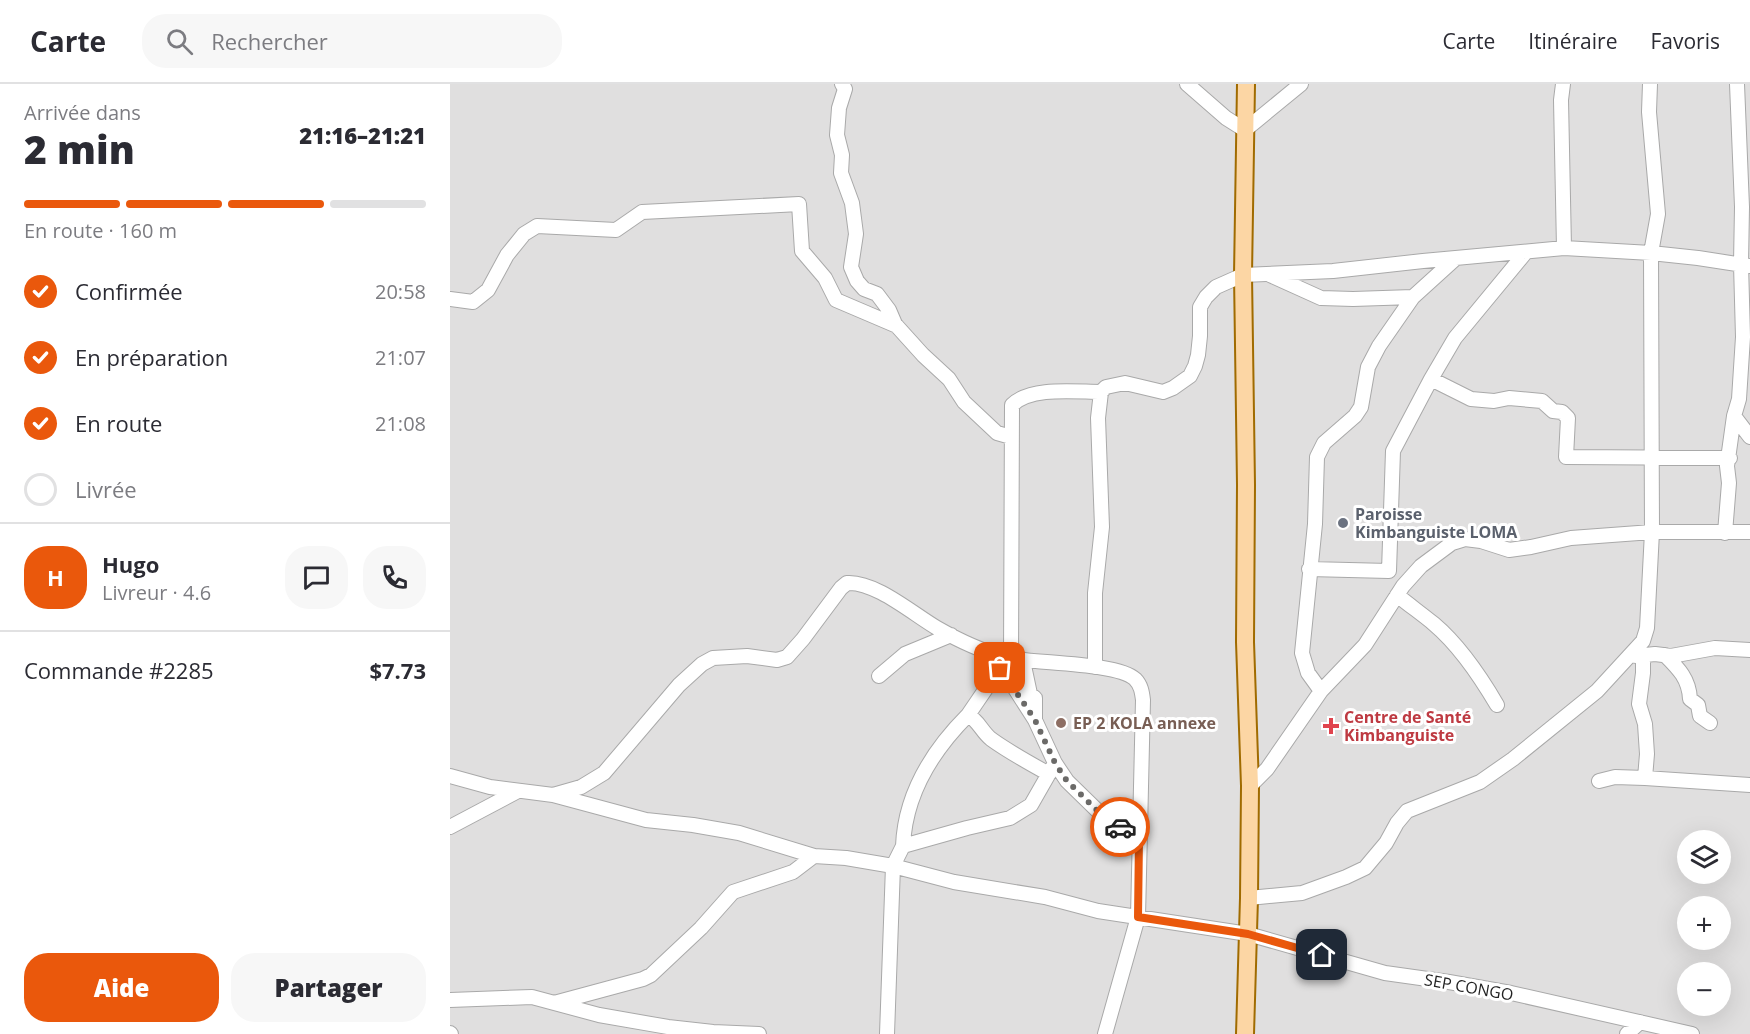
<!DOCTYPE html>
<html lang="fr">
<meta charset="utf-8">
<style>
body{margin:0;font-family:"Open Sans",sans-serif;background:#f7f7f7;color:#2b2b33;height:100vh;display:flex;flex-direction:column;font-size:22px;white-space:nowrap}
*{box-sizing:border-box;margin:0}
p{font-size:20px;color:#7c7c81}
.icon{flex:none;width:33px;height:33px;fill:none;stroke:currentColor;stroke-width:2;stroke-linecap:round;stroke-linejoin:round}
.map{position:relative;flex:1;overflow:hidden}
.details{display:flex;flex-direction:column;background:#fff;width:450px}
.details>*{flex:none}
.fabs{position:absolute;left:1227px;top:746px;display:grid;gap:12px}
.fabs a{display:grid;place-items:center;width:54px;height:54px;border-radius:50%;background:#fff;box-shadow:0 6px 24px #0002;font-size:30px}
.pin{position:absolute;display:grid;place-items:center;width:51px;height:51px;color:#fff;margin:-26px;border-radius:12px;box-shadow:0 3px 9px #0006}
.courier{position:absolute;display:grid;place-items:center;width:60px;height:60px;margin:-30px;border:4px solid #ea580c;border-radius:50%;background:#fff;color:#222;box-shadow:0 2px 8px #0007}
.headline em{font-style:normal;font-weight:800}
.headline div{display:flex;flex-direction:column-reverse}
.headline{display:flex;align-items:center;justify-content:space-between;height:102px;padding:0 24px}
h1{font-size:39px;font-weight:800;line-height:45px}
.bar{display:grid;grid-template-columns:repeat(4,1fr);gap:9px 6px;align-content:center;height:72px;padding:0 24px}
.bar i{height:8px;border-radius:4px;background:#e1e1e2}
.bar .on{background:#ea580c}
.bar p{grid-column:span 4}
.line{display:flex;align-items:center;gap:15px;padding:0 24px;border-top:2px solid #e1e1e2}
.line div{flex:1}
.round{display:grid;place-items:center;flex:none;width:63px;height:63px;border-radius:24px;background:#f7f7f7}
ol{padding:0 24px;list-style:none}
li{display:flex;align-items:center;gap:18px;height:66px}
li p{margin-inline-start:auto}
li .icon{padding:6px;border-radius:50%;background:#ea580c;color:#fff;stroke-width:4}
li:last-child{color:#7c7c81}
li i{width:33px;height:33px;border:3px solid #e1e1e2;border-radius:50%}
.primary-button{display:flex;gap:12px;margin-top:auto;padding:12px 24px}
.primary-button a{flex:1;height:69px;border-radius:24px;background:#ea580c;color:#fff;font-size:24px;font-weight:800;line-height:69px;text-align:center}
.primary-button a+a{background:#f7f7f7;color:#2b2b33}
header{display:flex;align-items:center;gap:36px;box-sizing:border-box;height:84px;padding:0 30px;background:#fff;border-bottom:2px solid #e1e1e2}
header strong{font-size:28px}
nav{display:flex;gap:33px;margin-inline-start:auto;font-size:21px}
.search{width:420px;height:54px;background:#f7f7f7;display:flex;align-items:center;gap:15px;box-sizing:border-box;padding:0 21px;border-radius:24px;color:#7c7c81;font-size:22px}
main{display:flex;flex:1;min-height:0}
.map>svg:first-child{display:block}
.residential{fill:#e0dfdf;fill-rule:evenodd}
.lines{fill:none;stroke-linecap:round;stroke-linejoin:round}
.minor-casing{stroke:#a9a9a9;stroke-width:16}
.major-casing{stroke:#a06b00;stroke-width:20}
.minor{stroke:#fff;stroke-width:14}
.major{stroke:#fcd6a4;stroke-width:16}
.done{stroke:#6b6a68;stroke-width:6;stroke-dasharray:0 10.8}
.route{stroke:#ea580c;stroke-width:8}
.worship-dot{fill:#6b7280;stroke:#fff;stroke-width:2}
.education-dot{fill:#8d6e63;stroke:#fff;stroke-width:2}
.health-dot{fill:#e0444e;stroke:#fff;stroke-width:2}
.labels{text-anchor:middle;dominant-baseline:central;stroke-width:6;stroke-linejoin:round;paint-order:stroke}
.worship-label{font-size:16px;font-weight:bold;fill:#5b616d;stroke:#fff;text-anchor:start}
.health-label{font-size:16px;font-weight:bold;fill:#be3a42;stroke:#fff;text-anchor:start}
.education-label{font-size:16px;font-weight:bold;fill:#785e54;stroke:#fff;text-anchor:start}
.street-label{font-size:16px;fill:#222;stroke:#fff}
</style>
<header>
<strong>Carte</strong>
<div class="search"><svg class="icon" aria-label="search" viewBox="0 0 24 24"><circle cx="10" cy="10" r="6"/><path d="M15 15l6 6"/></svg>Rechercher</div>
<nav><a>Carte</a><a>Itinéraire</a><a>Favoris</a></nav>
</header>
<main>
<section class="details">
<div class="headline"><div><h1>2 min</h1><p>Arrivée dans</p></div><em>21:16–21:21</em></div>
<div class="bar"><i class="on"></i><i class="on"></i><i class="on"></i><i></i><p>En route · 160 m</p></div>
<ol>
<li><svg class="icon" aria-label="check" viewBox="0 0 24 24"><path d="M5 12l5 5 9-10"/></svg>Confirmée<p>20:58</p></li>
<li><svg class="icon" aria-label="check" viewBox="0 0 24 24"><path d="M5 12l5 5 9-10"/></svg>En préparation<p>21:07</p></li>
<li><svg class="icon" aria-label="check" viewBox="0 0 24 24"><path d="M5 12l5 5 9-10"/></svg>En route<p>21:08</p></li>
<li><i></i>Livrée</li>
</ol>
<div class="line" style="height:108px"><b class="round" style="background:#ea580c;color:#fff">H</b><div><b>Hugo</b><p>Livreur · 4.6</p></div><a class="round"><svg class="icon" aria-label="chat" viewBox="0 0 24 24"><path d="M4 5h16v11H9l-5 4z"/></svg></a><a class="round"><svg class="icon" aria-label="phone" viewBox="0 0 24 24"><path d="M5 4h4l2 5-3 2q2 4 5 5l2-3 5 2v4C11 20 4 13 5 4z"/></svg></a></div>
<div class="line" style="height:78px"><div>Commande #2285</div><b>$7.73</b></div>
<div class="primary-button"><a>Aide</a><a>Partager</a></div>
</section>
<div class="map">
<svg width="1300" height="950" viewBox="0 0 1300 950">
<rect width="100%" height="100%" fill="#f2efe9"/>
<!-- residential -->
<path class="residential" d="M 0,0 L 1300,0 L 1300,950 L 0,950 ZM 1238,756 L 1270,756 L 1270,789 L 1238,789 ZM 1238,822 L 1270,822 L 1270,855 L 1238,855 ZM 1238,888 L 1270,888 L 1270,921 L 1238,921 Z"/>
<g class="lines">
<!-- minor casing -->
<g class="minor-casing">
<path id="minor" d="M 392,0 L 395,5 L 389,24 L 387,51 L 392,71 L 391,89 L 402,119 L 406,150 L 401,183 L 407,197 L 414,205 L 427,210 L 439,226 L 445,240 L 473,271 L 499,295 L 514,318 L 547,349 L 561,353
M 737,0 L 776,34 L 795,46 L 851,0
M 1113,0 L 1111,16 L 1114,164
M 820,191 L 871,214 L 903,215 L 963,213
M 0,215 L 23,218 L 38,206 L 57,171 L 74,150 L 87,142 L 166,146 L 192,128 L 349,120 L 352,167 L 375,194 L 386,216 L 447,242
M 981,295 L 1005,254 L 1076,168
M 1284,332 L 1300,353
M 1275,449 L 1279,399 L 1277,382 L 1284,332 L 1289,315 L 1293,253 L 1291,180 L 1292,123 L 1287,0
M 859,485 L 939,487 L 943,367 L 981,295 L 1021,315 L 1044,317 L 1059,314 L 1092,317 L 1103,327 L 1112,328 L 1118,334 L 1116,373 L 1280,374
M 947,511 C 959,521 972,530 984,540 C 1010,562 1030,592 1047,621
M 1215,571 C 1229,585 1239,595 1240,615 L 1248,621 L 1250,632 L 1260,639
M 1186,572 L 1205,570 L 1221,572 L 1265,564 L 1300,566
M 561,575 L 562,321 C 581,302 626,308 651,308 L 656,303 L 675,299 L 713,308 L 723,304 L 740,292 L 745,282 L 748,271 L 750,252 L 750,223 L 756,213 L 766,203 L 793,191 L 883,187 L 973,177 L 1114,164 L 1201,169 L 1248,174 L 1300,182
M 546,580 L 553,586 L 585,636
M 645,583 L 645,509 L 652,443 L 648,334 L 651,308
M 550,584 L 518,631 C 528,636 532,648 541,655 C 559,668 579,679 599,690
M 429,592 L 455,570 L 501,551
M 871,607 L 858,589 L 852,569 L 865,440 L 867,373 L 874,359 L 905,332 L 911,323 L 918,283 L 929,262 L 963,213 L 1006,174
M 605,679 L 617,697 L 657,736 L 689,754
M 0,692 L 40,703 L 103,711 L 196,736 L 243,741 L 289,749 L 364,772 L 396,774 L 443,782 L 504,798 L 595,813 L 648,827 L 798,850 L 935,889 L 999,898 L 1061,909 L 1242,950
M 1195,694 L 1300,701
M 1149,697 L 1165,693 L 1195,694 L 1197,670 L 1195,640 L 1189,620 L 1193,589 L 1193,571
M 800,702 L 817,685 L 871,607 L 915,561 L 953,502 L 971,482 L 1002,459 L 1015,455 L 1031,457 L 1059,466 L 1081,463 L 1121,454 L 1202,448 L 1300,448
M 103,711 L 131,703 L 154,689 L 229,601 L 252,580 L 263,574 L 297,572 L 327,576 L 337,573 L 353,555 L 391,504 L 397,499 C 425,497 463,530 487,544 C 508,556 531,567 554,573 C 583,580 667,578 685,595 C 691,601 692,608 693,616 L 688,833 L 655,950
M 0,743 L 68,707
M 453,762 C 455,711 482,667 518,631
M 799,814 L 852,809 L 896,793 L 915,784 L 936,759 L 947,739 L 957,727 L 1030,698 L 1063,675 L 1147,607 L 1193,557 L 1197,544 L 1202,448 L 1201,169 L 1208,130 L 1199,28 L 1200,0
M 0,916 L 82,913 L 149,931 L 218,943 L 263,948 L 309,950
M 104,919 L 193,895 L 201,891 L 251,844 L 283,808 L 343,788 L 364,772
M 0,949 L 1,950
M 437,950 L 443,782 L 453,762 L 517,744 L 560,734 L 581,721 L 605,679 L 585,636 L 585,614 L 580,610 L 573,577
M 1177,950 L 1190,938"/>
</g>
<!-- major casing -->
<g class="major-casing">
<path id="major" d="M 795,950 L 799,814 L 800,702 L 795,558 L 796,401 L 793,191 L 796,0"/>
</g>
<!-- minor -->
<use href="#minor" class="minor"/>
<!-- major -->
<use href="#major" class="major"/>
</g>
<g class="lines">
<!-- done -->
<path class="done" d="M 550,584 L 585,636 L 605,679 L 617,697 L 657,736 L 670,743"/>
<!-- route -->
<path class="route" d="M 670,743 L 689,754 L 688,833 L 798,850 L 872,871"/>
</g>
<!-- markers -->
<circle class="worship-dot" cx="893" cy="439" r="6"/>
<circle class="education-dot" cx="611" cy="639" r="6"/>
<path class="health-dot" d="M878 633h6v6h6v6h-6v6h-6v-6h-6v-6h6z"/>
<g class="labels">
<!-- worship labels -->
<g class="worship-label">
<text x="905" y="430">Paroisse<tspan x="905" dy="18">Kimbanguiste LOMA</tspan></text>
</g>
<!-- health labels -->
<g class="health-label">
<text x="894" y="633">Centre de Santé<tspan x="894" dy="18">Kimbanguiste</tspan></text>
</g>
<!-- education labels -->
<g class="education-label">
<text x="623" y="639">EP 2 KOLA annexe</text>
</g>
<!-- street labels -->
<g class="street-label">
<text transform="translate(1019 903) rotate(10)">SEP CONGO</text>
</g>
</g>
</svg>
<div class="fabs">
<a><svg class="icon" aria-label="layers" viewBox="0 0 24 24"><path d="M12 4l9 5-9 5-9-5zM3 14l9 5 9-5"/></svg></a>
<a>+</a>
<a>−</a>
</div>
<div class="pin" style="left:550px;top:584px;background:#ea580c"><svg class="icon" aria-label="bag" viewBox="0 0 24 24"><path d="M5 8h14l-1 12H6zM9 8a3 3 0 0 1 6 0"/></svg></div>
<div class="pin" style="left:872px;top:871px;background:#1f2937"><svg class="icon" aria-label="home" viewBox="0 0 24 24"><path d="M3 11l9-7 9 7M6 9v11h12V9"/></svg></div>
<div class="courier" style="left:670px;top:743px"><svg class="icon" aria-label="car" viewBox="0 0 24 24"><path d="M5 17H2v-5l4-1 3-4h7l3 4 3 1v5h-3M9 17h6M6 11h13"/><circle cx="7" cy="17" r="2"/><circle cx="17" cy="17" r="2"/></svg></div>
</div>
</main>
